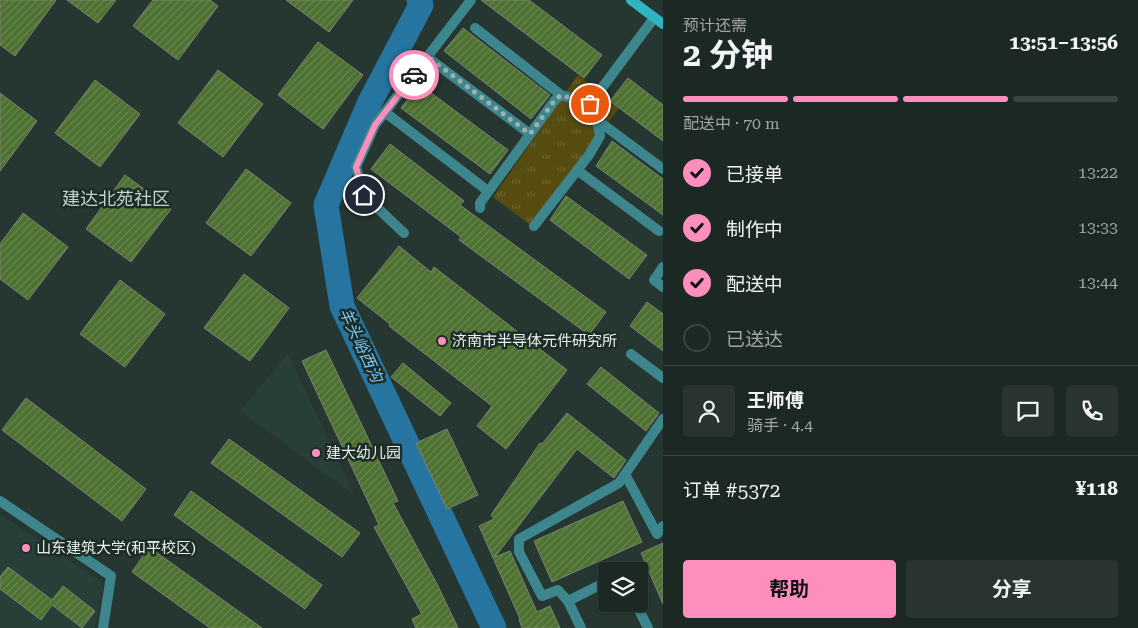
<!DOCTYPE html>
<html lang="zh">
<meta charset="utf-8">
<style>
body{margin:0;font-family:"Roboto Serif","Noto Sans SC",serif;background:#293431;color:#f1f3f6;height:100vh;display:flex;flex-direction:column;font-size:19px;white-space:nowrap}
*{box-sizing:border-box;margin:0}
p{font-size:16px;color:#a0a6a6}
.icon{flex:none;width:28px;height:28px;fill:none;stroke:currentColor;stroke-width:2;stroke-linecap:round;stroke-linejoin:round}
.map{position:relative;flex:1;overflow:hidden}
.panel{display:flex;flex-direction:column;background:#1c2824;width:475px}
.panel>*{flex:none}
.buttons{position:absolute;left:598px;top:562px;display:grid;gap:10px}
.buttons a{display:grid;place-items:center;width:50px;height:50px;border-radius:5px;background:#1c2824;box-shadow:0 1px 4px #0004,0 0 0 1px #3a4441;font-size:25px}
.pin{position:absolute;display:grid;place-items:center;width:42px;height:42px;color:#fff;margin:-21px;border:2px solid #fff;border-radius:50%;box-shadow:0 1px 5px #0007}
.courier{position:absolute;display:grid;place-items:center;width:50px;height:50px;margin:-25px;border:4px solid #fe8ebe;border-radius:50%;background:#fff;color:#222;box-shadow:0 1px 6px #0007}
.overview em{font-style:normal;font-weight:700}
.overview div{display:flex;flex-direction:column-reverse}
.overview{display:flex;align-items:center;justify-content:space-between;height:85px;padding:0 20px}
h1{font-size:32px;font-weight:700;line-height:38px}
.bar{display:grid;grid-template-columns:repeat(4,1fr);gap:8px 5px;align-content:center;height:60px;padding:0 20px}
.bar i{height:6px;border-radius:4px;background:#3a4441}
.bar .active{background:#fe8ebe}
.bar p{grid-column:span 4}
.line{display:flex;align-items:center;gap:12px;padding:0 20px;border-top:1px solid #3a4441}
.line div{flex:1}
.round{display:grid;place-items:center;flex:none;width:52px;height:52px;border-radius:5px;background:#293431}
ol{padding:0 20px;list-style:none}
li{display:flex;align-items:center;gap:15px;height:55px}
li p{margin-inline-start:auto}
li .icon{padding:5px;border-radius:50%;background:#fe8ebe;color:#111;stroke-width:4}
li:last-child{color:#a0a6a6}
li i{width:28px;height:28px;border:2px solid #3a4441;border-radius:50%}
.cta{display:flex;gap:10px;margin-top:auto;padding:10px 20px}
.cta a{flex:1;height:58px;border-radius:5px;background:#fe8ebe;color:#111;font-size:20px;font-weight:700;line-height:58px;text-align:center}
.cta a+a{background:#293431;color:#f1f3f6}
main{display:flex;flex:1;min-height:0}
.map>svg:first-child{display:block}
.built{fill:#273f36}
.grass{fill:url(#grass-tufts)}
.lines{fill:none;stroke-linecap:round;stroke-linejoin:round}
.river{stroke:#2675a1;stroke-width:25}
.building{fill:url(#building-hatch);stroke:#7a8375}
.minor{stroke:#3d868d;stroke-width:10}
.secondary{stroke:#30b5c0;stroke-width:10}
.done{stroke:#a3afaa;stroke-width:5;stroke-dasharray:0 9}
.route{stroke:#fe8ebe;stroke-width:6}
.poi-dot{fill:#fe8ebe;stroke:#1d2c26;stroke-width:2}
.labels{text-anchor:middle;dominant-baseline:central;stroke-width:5;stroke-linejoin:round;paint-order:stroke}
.poi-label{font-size:15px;fill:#e6f0ec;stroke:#1d2c26;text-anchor:start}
.water-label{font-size:16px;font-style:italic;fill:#7ac9fb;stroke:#1d2c26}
.quarter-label{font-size:18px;fill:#bfd3cb;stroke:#1d2c26}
</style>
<main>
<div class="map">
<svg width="663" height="628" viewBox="0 0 663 628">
<defs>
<pattern id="grass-tufts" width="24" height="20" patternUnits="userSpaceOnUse" patternTransform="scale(1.25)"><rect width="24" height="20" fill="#564c0f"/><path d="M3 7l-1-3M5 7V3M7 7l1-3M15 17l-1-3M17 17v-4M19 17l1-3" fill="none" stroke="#6e6632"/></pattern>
<pattern id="building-hatch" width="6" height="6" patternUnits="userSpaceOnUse" patternTransform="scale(1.25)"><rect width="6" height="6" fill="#4d7131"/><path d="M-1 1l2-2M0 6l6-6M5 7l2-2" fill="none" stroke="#67864f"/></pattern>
</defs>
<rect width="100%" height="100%" fill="#263630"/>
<!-- built -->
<path class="built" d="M 288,353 L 355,496 L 240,411 Z
M 0,514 L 103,583 L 95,628 L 0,628 Z"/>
<!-- grass -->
<path class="grass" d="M 578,75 L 619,108 L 530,225 L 493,197 Z"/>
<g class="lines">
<!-- river -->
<path class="river" d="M 419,0 L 421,5 L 370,102 L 326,205 L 342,306 L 494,628"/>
</g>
<!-- building -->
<path class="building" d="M 0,0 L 56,0 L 15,56 L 0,45 Z
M 67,0 L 116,0 L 98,23 Z
M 153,0 L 210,0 L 218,6 L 178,60 L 133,26 Z
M 286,0 L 353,0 L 329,32 Z
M 481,0 L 529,0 L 602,55 L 584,78 Z
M 463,28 L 550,95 L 531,119 L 444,51 Z
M 318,42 L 363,75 L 323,129 L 278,95 Z
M 218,70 L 263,104 L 223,157 L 178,123 Z
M 628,78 L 663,105 L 663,141 L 610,101 Z
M 95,80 L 140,114 L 100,167 L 55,133 Z
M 419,84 L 508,150 L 490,174 L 401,108 Z
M 0,93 L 37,121 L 0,171 Z
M 612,141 L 663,179 L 663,215 L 596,166 Z
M 390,144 L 464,201 L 460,205 L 606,312 L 589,335 L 459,240 L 461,237 L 371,169 Z
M 246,169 L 291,203 L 251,256 L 206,223 Z
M 125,175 L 171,209 L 131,262 L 86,229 Z
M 566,196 L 647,255 L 629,279 L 550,220 Z
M 23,213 L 68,247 L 28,300 L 0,279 L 0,244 Z
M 399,246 L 431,272 L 434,267 L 567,370 L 506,449 L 477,426 L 492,406 L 389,326 L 390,324 L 357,298 Z
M 244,274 L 289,308 L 250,361 L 204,328 Z
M 120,280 L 165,314 L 125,367 L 80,334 Z
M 647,302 L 663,314 L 663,351 L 630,326 Z
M 326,350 L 398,501 L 393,503 L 437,584 L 458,628 L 416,628 L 412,619 L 422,614 L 374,527 L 379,525 L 302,361 Z
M 403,363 L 451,403 L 440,416 L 391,377 Z
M 601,367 L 659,413 L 646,431 L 587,384 Z
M 26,398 L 146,489 L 122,521 L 2,430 Z
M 567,413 L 626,460 L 614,478 L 577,449 L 495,557 L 510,551 L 537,612 L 550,606 L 560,628 L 522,628 L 519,619 L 520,619 L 479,526 L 494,519 L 491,515 L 540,443 L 542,444 Z
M 447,429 L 478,495 L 447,509 L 416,443 Z
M 229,439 L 360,533 L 342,557 L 211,463 Z
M 191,491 L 322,585 L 305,609 L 174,515 Z
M 623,501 L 642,542 L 552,582 L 534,541 Z
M 663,543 L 663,604 L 641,553 Z
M 149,547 L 262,628 L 210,628 L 132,572 Z
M 8,567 L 52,600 L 63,586 L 95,611 L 82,628 L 52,605 L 41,620 L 0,589 L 0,577 Z"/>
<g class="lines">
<!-- minor -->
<path class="minor" d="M 475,28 L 561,95
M 427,57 L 530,134
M 386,113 L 488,191
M 597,120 L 663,169
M 577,170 L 659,231
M 480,208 L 480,203 L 555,100 L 561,95 L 590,104 L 654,18
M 534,226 L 589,155 L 600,136 L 597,120 L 590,104
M 404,233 L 364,195 L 356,167 L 375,125 L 471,0
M 663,267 L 654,280 L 663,287
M 631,354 L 663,378
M 625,474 L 657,534 L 663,526
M 0,501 L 111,576 L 103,628
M 568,601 L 606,582
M 636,604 L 648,628
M 581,628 L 568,601 L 558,590 L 542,596 L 519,552 L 519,539 L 619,483 L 663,419"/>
<!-- secondary -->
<path class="secondary" d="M 631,0 L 663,24"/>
</g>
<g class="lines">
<!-- done -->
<path class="done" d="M 414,75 L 428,57 L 530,134 L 555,100 L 561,95 L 590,104"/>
<!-- route -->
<path class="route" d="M 364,195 L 356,167 L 375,125 L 414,75"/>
</g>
<!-- markers -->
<g class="poi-dot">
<circle cx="442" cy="341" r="5"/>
<circle cx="316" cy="453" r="5"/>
<circle cx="26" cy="548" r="5"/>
</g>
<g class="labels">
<!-- poi labels -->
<g class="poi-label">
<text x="452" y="341">济南市半导体元件研究所</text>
<text x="326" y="453">建大幼儿园</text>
<text x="36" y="548">山东建筑大学(和平校区)</text>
</g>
<!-- water labels -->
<g class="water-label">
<text transform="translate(361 345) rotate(65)">羊头峪西沟</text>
</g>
<!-- quarter labels -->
<g class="quarter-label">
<text x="116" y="198">建达北苑社区</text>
</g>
</g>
</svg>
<div class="buttons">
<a><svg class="icon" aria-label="layers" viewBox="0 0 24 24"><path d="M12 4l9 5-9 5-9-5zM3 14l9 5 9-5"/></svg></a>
</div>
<div class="pin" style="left:590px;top:104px;background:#ea580c"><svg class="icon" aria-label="bag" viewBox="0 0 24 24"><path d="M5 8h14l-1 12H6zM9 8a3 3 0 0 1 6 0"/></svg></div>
<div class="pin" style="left:364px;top:195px;background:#1f2937"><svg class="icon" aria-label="home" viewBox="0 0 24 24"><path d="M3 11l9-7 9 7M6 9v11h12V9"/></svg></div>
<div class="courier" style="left:414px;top:75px"><svg class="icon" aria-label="car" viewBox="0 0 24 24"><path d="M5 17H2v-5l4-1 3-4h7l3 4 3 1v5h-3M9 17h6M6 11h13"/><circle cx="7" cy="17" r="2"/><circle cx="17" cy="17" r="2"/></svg></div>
</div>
<section class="panel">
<div class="overview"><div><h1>2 分钟</h1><p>预计还需</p></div><em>13:51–13:56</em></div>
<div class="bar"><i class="active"></i><i class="active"></i><i class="active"></i><i></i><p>配送中 · 70 m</p></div>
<ol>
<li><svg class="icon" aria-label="check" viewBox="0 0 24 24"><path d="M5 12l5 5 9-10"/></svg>已接单<p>13:22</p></li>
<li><svg class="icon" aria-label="check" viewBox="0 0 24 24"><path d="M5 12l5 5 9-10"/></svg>制作中<p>13:33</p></li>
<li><svg class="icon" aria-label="check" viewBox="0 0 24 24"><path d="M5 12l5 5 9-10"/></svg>配送中<p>13:44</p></li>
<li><i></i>已送达</li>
</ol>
<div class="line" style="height:90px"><a class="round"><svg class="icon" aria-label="person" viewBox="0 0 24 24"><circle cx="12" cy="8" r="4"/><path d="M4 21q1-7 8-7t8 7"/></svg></a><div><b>王师傅</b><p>骑手 · 4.4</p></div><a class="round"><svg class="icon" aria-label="chat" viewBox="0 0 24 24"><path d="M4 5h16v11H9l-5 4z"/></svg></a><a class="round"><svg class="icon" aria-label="phone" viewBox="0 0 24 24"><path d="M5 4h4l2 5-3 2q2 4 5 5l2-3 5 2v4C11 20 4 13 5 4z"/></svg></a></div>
<div class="line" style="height:65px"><div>订单 #5372</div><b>¥118</b></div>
<div class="cta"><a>帮助</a><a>分享</a></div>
</section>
</main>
